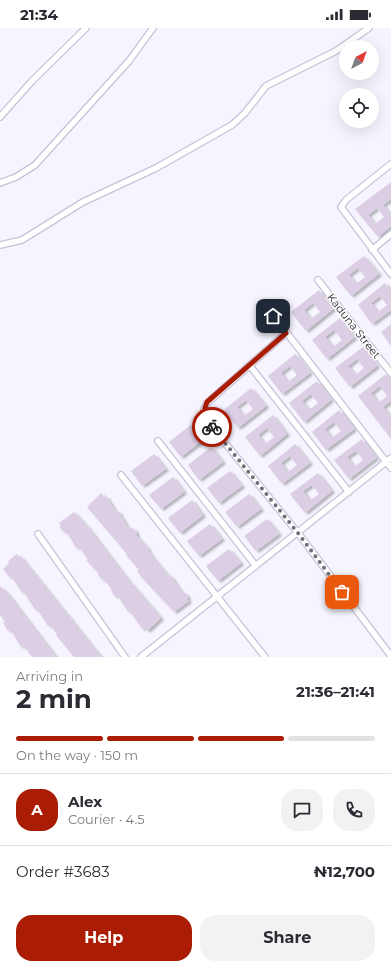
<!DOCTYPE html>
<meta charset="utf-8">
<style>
body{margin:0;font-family:Montserrat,sans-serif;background:#f2f2f3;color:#2b2b33;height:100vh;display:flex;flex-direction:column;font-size:15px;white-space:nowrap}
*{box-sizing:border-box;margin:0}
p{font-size:13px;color:#7c7c81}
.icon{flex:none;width:22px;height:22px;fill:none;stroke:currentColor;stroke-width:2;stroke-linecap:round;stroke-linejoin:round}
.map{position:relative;height:629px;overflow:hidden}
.drawer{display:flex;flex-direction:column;background:#fff;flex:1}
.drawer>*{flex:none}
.needle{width:26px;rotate:41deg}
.controls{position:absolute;left:339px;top:12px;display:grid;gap:8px}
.controls a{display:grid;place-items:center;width:40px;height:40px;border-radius:50%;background:#fff;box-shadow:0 4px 16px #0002;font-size:20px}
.pin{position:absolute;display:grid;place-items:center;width:34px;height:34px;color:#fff;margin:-17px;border-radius:8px;box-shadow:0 2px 6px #0006}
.courier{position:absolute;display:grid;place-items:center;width:40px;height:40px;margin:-20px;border:3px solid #ab1c05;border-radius:50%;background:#fff;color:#222;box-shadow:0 1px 5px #0007}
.head em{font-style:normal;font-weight:700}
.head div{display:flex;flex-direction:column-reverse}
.head{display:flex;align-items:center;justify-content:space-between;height:68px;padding:0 16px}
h1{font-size:26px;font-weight:700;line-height:30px}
.bar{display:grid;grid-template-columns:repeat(4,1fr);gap:6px 4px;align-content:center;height:48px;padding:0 16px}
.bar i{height:5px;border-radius:3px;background:#e1e1e2}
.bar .current{background:#ab1c05}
.bar p{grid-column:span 4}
.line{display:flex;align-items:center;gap:10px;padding:0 16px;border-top:1px solid #e1e1e2}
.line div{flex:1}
.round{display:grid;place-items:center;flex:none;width:42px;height:42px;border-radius:16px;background:#f2f2f3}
.cta{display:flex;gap:8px;margin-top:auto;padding:8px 16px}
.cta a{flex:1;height:46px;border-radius:16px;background:#ab1c05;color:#fff;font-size:16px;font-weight:700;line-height:46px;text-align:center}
.cta a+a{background:#f2f2f3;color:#2b2b33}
.status{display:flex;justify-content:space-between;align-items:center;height:28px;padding:0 20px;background:#fff;direction:ltr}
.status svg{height:11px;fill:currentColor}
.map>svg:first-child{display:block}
.building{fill:#dccee4;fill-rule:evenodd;filter:url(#shadow)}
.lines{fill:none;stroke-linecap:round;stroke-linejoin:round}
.minor-casing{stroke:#c7c2d9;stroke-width:8}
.minor{stroke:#fff;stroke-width:5.5}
.done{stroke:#706f77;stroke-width:4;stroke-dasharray:0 7.2}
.route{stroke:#ab1c05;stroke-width:5}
.labels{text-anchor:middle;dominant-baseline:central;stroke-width:3;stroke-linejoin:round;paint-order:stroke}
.street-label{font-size:11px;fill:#28272f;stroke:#fff}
</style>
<div class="status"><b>21:34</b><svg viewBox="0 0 49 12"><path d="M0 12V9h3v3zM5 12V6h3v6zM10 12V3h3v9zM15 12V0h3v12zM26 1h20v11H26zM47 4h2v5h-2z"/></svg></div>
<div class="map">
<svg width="391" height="629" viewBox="0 0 391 629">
<defs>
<filter id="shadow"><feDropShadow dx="3" dy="2" stdDeviation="1" flood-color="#0004"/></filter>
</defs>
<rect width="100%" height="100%" fill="#f6f4fe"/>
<!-- building -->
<path class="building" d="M 391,154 L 391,171 L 383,177 L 391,187 L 391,198 L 378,209 L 355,181 ZM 377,180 L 384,189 L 375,196 L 368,187 Z
M 364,228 L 379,246 L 351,268 L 336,249 ZM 358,240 L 365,249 L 356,256 L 349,247 Z
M 385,255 L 391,263 L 391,282 L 372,296 L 358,277 ZM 380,268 L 387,277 L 378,284 L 371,275 Z
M 319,262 L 333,281 L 306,303 L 291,284 ZM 313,275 L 320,284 L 311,291 L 304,282 Z
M 340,290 L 355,309 L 327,331 L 312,312 ZM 334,302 L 342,312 L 333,319 L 325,309 Z
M 391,296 L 391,318 L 381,304 Z
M 363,319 L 377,338 L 350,359 L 335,340 ZM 357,331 L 364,340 L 356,347 L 348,338 Z
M 295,326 L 310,345 L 282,366 L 268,348 ZM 290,338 L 297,347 L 288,354 L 281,345 Z
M 386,346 L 391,353 L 391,373 L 383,379 L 391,389 L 391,411 L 358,368 ZM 380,358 L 387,368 L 379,375 L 371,365 Z
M 317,353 L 331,372 L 304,394 L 289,375 ZM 311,366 L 318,375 L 309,382 L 302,373 Z
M 251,360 L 266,378 L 238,400 L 224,382 ZM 246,372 L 253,381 L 244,388 L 237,379 Z
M 339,382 L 354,401 L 326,422 L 312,404 ZM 334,394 L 341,403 L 332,410 L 325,401 Z
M 273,387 L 287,406 L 260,428 L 245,409 ZM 267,400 L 274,409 L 265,416 L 258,407 Z
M 192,396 L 204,411 L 181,429 L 169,414 Z
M 362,411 L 376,430 L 349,451 L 334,432 ZM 356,423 L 363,432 L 354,439 L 347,429 Z
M 295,416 L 310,435 L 282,456 L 268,438 ZM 290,428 L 297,437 L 288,444 L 281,435 Z
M 211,419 L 223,434 L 199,452 L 188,437 Z
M 154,426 L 166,441 L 142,458 L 131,443 Z
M 230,443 L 242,458 L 219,475 L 207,460 Z
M 318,445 L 332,463 L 305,485 L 290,466 ZM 312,457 L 319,466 L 310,473 L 303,463 Z
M 173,449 L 184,464 L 161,481 L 149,467 Z
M 101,465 L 104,469 L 106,468 L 116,484 L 118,483 L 127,498 L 131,501 L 133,500 L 137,505 L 136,507 L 149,522 L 148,523 L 168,548 L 170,547 L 182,565 L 184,564 L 188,569 L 187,571 L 189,573 L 174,584 L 142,550 L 137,543 L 139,542 L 126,527 L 127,526 L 87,479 Z
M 249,466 L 261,481 L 237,499 L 225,484 Z
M 192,472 L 203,487 L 180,505 L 168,490 Z
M 74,484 L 90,502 L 128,552 L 161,590 L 147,603 L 144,599 L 142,601 L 130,583 L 128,584 L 117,567 L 115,569 L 111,563 L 112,562 L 104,551 L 102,552 L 98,547 L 99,546 L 86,532 L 88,531 L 78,518 L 76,520 L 66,503 L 64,504 L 59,499 L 61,498 L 59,495 Z
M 267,491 L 279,506 L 256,523 L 244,508 Z
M 210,496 L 222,511 L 199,528 L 187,513 Z
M 229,521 L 241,535 L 218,553 L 206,538 Z
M 17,526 L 19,529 L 20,528 L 101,629 L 74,629 L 56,607 L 57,606 L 50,597 L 48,598 L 37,581 L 35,582 L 24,564 L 22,565 L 11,548 L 9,549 L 3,541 L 9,535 L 8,533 Z
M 0,558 L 7,565 L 56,629 L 32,629 L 23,617 L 21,619 L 10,601 L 8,603 L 3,595 L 5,594 L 0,587 Z"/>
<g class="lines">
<!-- minor casing -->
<g class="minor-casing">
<path id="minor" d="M 0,89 L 32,53 L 86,0
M 391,136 L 346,172 L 341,179 L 391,246
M 0,155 L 16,149 L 35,137 L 129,33 L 153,0
M 0,217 L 22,212 L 83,174 L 156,140 L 232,97 L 245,85 L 266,58 L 336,23 L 369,0
M 372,222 L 391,206
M 318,252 L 391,345
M 273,287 L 391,440
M 286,305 L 207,375 L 204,381 L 204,389 L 298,505 L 391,628
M 250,338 L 349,464
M 158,413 L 256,538
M 121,447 L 265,629
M 38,506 L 125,629
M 141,629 L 391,430"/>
</g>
<!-- minor -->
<use href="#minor" class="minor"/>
</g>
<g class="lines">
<!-- done -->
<path class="done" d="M 212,399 L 298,505 L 342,564"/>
<!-- route -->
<path class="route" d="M 212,399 C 205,390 202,385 207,374 L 286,305 L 273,288"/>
</g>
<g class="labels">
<!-- street labels -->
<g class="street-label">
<text transform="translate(354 298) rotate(52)">Kaduna Street</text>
</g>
</g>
</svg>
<div class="controls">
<a><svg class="needle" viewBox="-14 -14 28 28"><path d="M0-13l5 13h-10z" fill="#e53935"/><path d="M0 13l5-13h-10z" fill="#7c7c81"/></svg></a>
<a><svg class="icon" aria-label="locate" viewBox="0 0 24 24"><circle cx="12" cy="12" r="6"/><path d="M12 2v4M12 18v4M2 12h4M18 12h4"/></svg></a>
</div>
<div class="pin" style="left:342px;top:564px;background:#ea580c"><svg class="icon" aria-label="bag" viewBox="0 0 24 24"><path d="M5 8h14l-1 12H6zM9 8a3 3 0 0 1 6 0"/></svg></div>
<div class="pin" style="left:273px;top:288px;background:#1f2937"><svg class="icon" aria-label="home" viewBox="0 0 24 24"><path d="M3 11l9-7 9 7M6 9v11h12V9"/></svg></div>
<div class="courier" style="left:212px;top:399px"><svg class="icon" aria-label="bike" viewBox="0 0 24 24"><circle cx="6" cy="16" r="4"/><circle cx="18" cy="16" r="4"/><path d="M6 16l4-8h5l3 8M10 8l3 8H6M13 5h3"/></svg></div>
</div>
<section class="drawer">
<div class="head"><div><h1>2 min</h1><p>Arriving in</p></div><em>21:36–21:41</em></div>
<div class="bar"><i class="current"></i><i class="current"></i><i class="current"></i><i></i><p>On the way · 150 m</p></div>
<div class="line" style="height:72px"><b class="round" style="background:#ab1c05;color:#fff">A</b><div><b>Alex</b><p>Courier · 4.5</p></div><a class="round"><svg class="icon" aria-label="chat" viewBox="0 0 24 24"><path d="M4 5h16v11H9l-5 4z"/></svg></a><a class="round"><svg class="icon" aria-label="phone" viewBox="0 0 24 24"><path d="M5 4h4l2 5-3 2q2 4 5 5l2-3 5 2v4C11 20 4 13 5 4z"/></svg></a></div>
<div class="line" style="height:52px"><div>Order #3683</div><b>₦12,700</b></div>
<div class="cta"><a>Help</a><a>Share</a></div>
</section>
